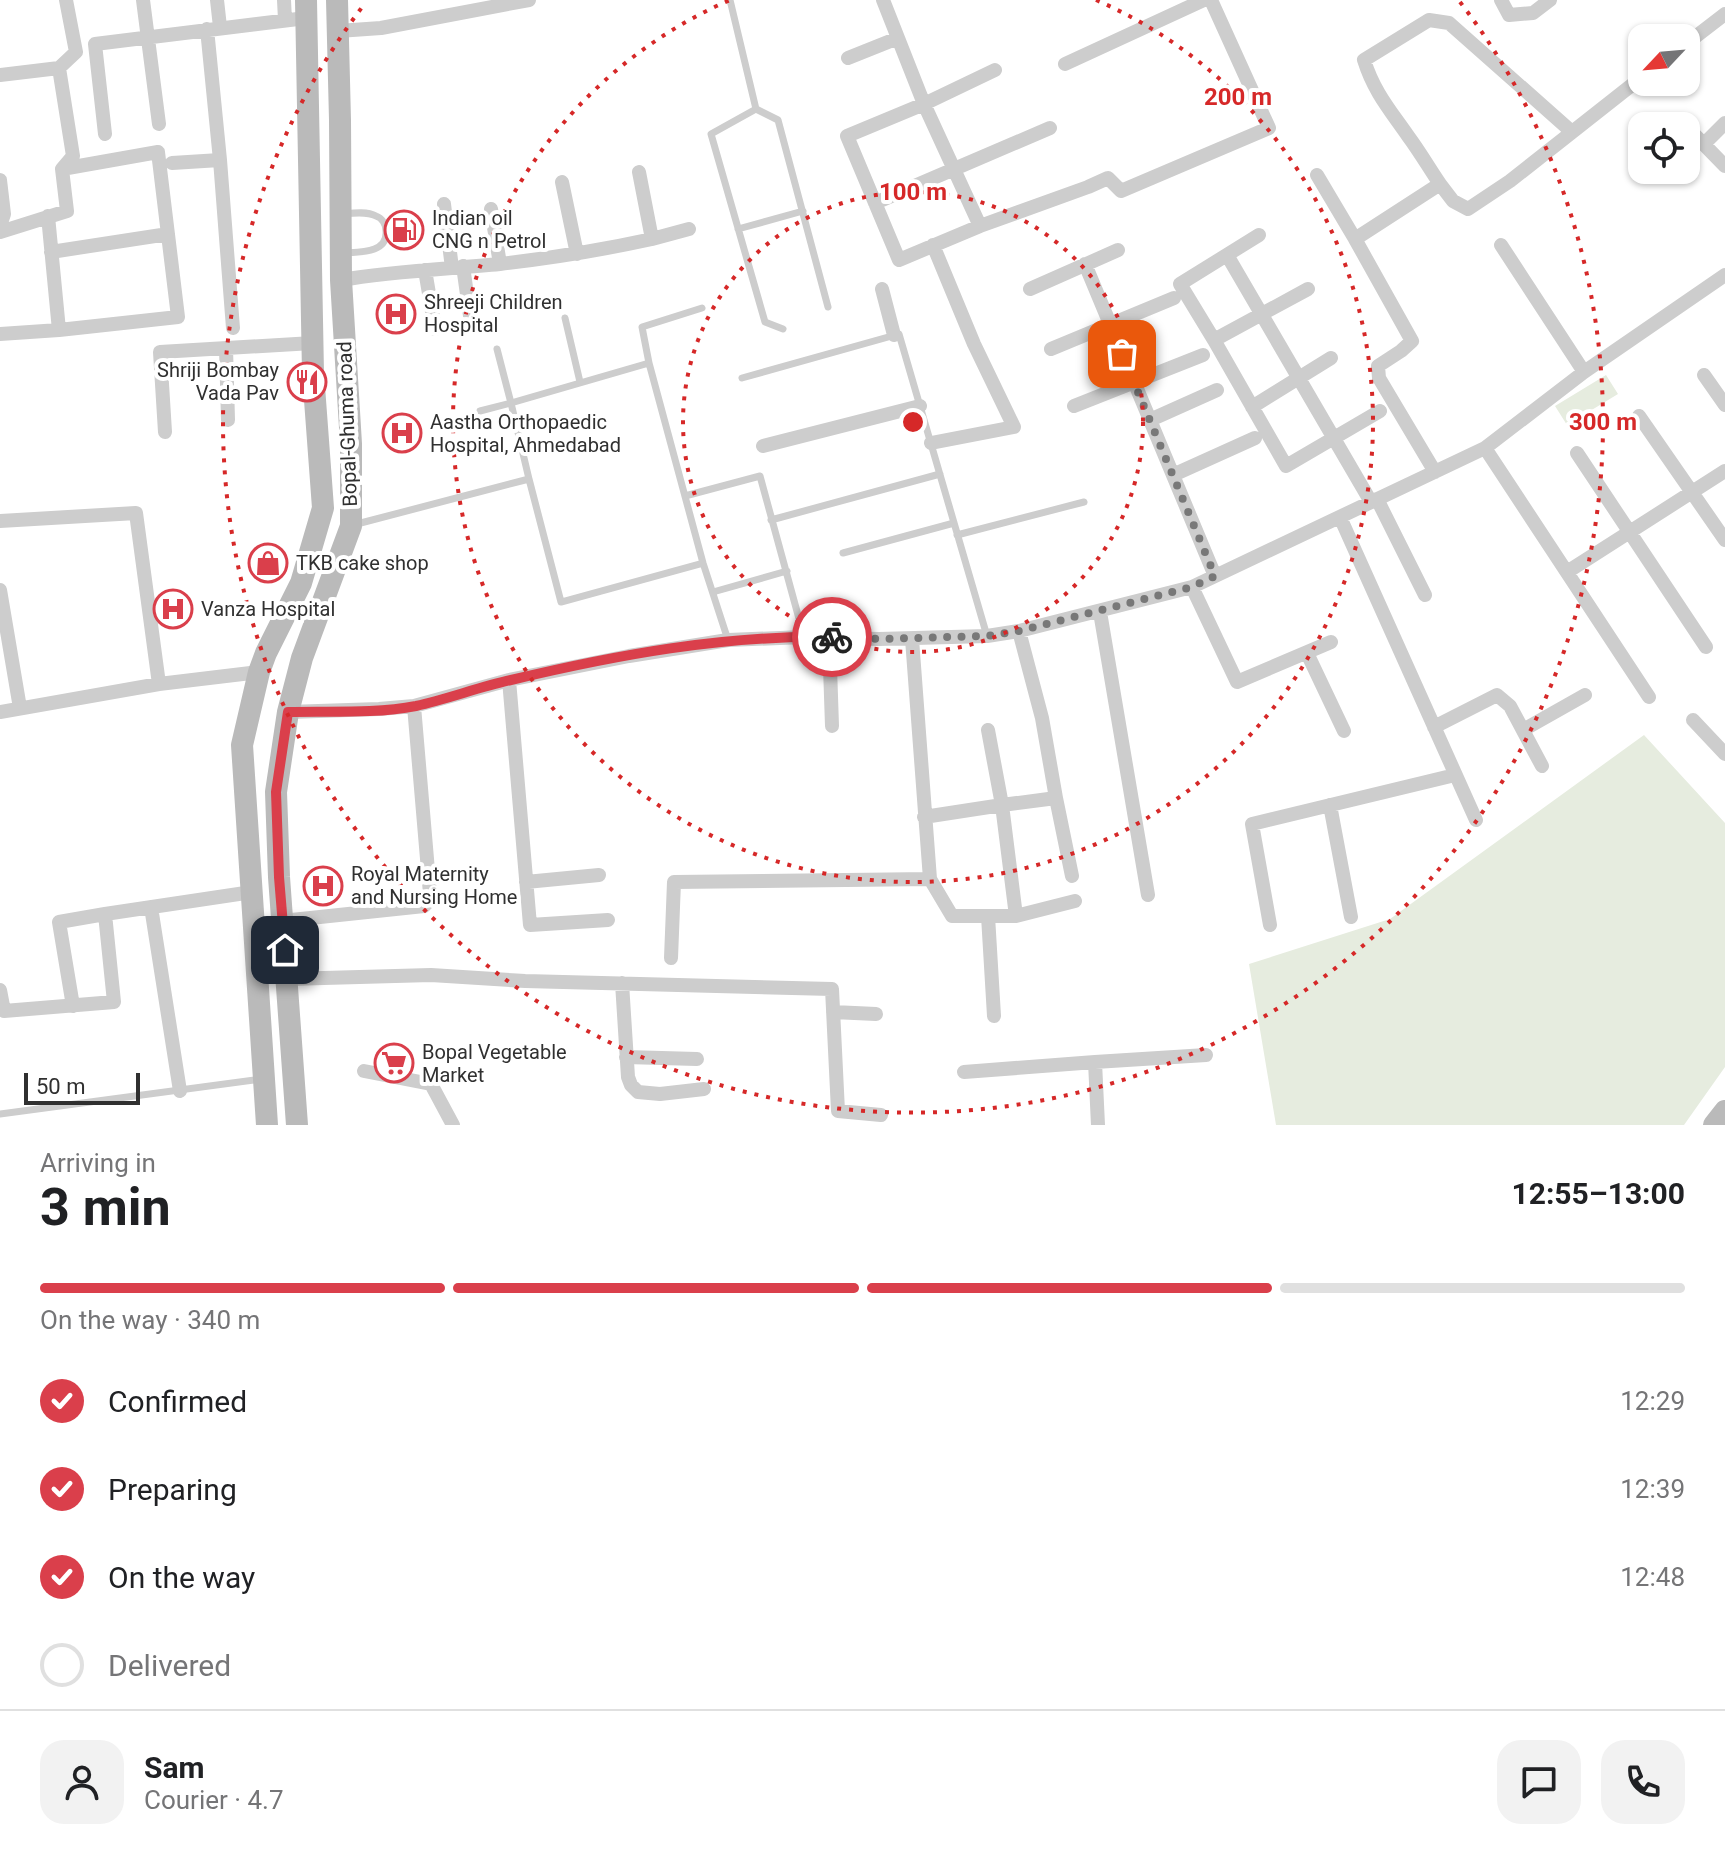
<!DOCTYPE html>
<meta charset="utf-8">
<style>
body{margin:0;font-family:Roboto,sans-serif;background:#f2f2f2;color:#202124;height:100vh;display:flex;flex-direction:column;font-size:30px;white-space:nowrap}
*{box-sizing:border-box;margin:0}
p{font-size:26px;color:#757577}
.icon{flex:none;width:44px;height:44px;fill:none;stroke:currentColor;stroke-width:2;stroke-linecap:round;stroke-linejoin:round}
.map{position:relative;height:1125px;overflow:hidden}
.panel{display:flex;flex-direction:column;background:#fff;flex:1}
.panel>*{flex:none}
.needle{width:52px;rotate:244deg}
.controls{position:absolute;left:1628px;top:24px;display:grid;gap:16px}
.controls a{display:grid;place-items:center;width:72px;height:72px;border-radius:16px;background:#fff;box-shadow:0 2px 6px #0004;font-size:40px}
.scale{position:absolute;left:24px;bottom:20px;width:116px;box-sizing:border-box;padding-left:8px;border:4px solid #303030;border-top:0;font-size:22px;line-height:28px;white-space:nowrap;color:#303030;-webkit-text-stroke:6px #fff;paint-order:stroke}
.pin{position:absolute;display:grid;place-items:center;width:68px;height:68px;color:#fff;margin:-34px;border-radius:16px;box-shadow:0 4px 12px #0006}
.courier{position:absolute;display:grid;place-items:center;width:80px;height:80px;margin:-40px;border:6px solid #da3f4b;border-radius:50%;background:#fff;color:#222;box-shadow:0 2px 10px #0007}
.headline em{font-style:normal;font-weight:700}
.headline div{display:flex;flex-direction:column-reverse}
.headline{display:flex;align-items:center;justify-content:space-between;height:136px;padding:0 40px}
h1{font-size:52px;font-weight:700;line-height:60px}
.bar{display:grid;grid-template-columns:repeat(4,1fr);gap:12px 8px;align-content:center;height:96px;padding:0 40px}
.bar i{height:10px;border-radius:6px;background:#e0e0e0}
.bar .on{background:#da3f4b}
.bar p{grid-column:span 4}
.line{display:flex;align-items:center;gap:20px;padding:0 40px;border-top:2px solid #e0e0e0}
.line div{flex:1}
.round{display:grid;place-items:center;flex:none;width:84px;height:84px;border-radius:24px;background:#f2f2f2}
ol{padding:0 40px;list-style:none}
li{display:flex;align-items:center;gap:24px;height:88px}
li p{margin-inline-start:auto}
li .icon{padding:8px;border-radius:50%;background:#da3f4b;color:#fff;stroke-width:4}
li:last-child{color:#757577}
li i{width:44px;height:44px;border:4px solid #e0e0e0;border-radius:50%}
.map>svg:first-child{display:block}
.green{fill:#e6ecdf}
.lines{fill:none;stroke-linecap:round;stroke-linejoin:round}
.lane{stroke:#cdcdcd;stroke-width:7}
.street{stroke:#cdcdcd;stroke-width:14}
.secondary{stroke:#bababa;stroke-width:22}
.done{stroke:#787878;stroke-width:8;stroke-dasharray:0 14.4}
.route{stroke:#da3f4b;stroke-width:10}
.ring{fill:none;stroke:#d62828;stroke-width:4;stroke-dasharray:4 8}
.labels{text-anchor:middle;dominant-baseline:central;stroke-width:8;stroke-linejoin:round;paint-order:stroke}
.poi-label{font-size:20px;fill:#303030;stroke:#fff;text-anchor:start}
.street-label{font-size:20px;fill:#303030;stroke:#fff}
.centre{fill:#d62828;stroke:#fff;stroke-width:4}
.ring-label{font-size:24px;text-anchor:middle;font-weight:bold;fill:#d62828;stroke:#fff;stroke-width:8;stroke-linejoin:round;paint-order:stroke}
</style>
<div class="map">
<svg width="1725" height="1125" viewBox="0 0 1725 1125">
<rect width="100%" height="100%" fill="#fff"/>
<!-- green -->
<path class="green" d="M 1606,375 L 1618,394 L 1567,425 L 1555,406 Z
M 1644,735 L 1725,823 L 1725,1067 L 1684,1125 L 1276,1125 L 1249,964 L 1390,919 Z"/>
<g class="lines">
<!-- lane -->
<path class="lane" d="M 730,0 L 756,109 L 778,120 L 828,307
M 756,109 L 711,134 L 765,322 L 783,329
M 343,214 C 353,213 367,211 376,216 C 382,218 386,224 386,231 C 388,253 360,252 345,253
M 738,229 L 803,211
M 702,308 L 642,327 L 649,363 L 703,563 L 728,640
M 565,318 L 580,382
M 742,378 L 899,334 L 987,636
M 480,411 L 511,403 L 497,349
M 529,479 L 511,403 L 649,363
M 685,496 L 760,476 L 804,637
M 771,520 L 940,474
M 353,525 L 529,479 L 561,602 L 703,563
M 957,535 L 1084,502
M 843,553 L 954,523
M 713,592 L 787,571
M 0,1114 L 262,1079"/>
<!-- street -->
<path class="street" d="M 143,0 L 159,124
M 217,0 L 220,27
M 284,0 L 285,20
M 883,0 L 924,104 L 980,226
M 1501,0 L 1509,15 L 1533,13 L 1550,0
M 207,29 L 220,160
M 338,31 L 381,28 L 529,0
M 1686,44 L 1725,14
M 848,58 L 898,38
M 1065,64 L 1204,0
M 995,70 L 924,104 L 847,136 L 899,260 L 980,226 L 1088,187 L 1108,178 L 1121,191 L 1269,128 L 1211,0
M 0,75 L 59,68
M 1686,126 L 1725,166
M 105,134 L 95,44 L 306,18
M 1704,144 L 1725,123
M 172,163 L 220,160 L 233,328
M 1317,175 L 1355,239
M 0,180 L 4,214 L 0,226
M 562,182 L 577,254
M 1440,184 C 1429,168 1420,152 1408,136 C 1390,110 1374,92 1364,60 L 1429,20 L 1449,23 L 1572,132
M 875,203 L 1050,128
M 444,204 L 452,268
M 491,209 L 500,264
M 0,232 L 67,211 L 62,169 L 73,156 L 59,68 L 76,52 L 66,0
M 1259,235 L 1180,284 L 1214,340 L 1286,466 L 1380,411
M 652,239 L 689,229
M 1501,245 L 1584,372
M 51,252 L 168,234
M 1227,255 L 1371,502
M 1085,264 L 1215,576
M 463,266 L 471,323
M 425,270 L 435,329
M 341,280 C 393,271 447,269 500,264 C 551,258 602,250 652,239 L 639,172
M 882,289 L 894,335
M 1030,289 L 1118,250
M 59,330 L 178,317 L 158,152 L 62,169
M 0,334 L 59,330 L 48,216
M 1214,340 L 1308,289
M 226,348 L 228,420
M 1051,349 L 1174,298
M 1704,375 L 1725,405
M 1074,406 L 1203,355
M 1252,407 L 1331,358
M 1639,416 L 1725,540
M 1150,420 L 1217,390
M 165,432 L 160,352 L 313,343
M 931,443 L 1014,427 L 974,344 L 933,245
M 763,446 L 920,406
M 1485,448 L 1649,697
M 1577,453 L 1706,647
M 1435,472 L 1379,378 L 1378,366 L 1401,351 L 1412,341 L 1355,239 L 1440,184 L 1453,201 L 1468,209 L 1510,181 L 1642,77
M 1173,475 L 1255,438
M 1377,499 L 1425,595
M 1340,517 L 1476,820
M 0,521 L 136,513 L 159,684
M 1567,572 L 1725,471
M 1192,587 L 1237,682 L 1331,642
M 0,590 L 20,708
M 1100,612 L 1148,895
M 829,637 L 832,726
M 912,639 L 930,879 L 952,916 L 1016,916 L 1075,901
M 1307,653 L 1344,731
M 509,680 L 530,925 L 608,920
M 0,712 L 159,684 L 259,672
M 288,712 L 379,709 L 414,706 L 509,680 L 629,656 L 728,640 L 804,637 L 879,639 L 987,636 L 1019,631 L 1192,587 L 1485,448 L 1584,372 L 1725,275
M 1693,720 L 1725,754
M 1434,727 L 1497,695 L 1510,706 L 1542,766
M 988,730 L 1002,805 L 1056,798 L 1042,718 L 1019,631
M 1523,730 L 1585,695
M 1056,798 L 1072,876
M 1330,805 L 1351,917
M 924,817 L 1002,805 L 1016,916
M 526,882 L 599,875
M 151,907 L 180,1091
M 988,916 L 994,1016
M 282,921 L 424,906 L 429,901 L 430,894 L 414,706
M 1270,925 L 1252,824 L 1455,775
M 671,958 L 674,882 L 930,879
M 288,979 L 431,975 L 525,981 L 832,989 L 838,1111 L 881,1115
M 622,983 L 628,1077 L 631,1085 L 638,1092 L 660,1094 L 704,1089
M 0,990 L 4,1011 L 114,1002 L 105,914 L 252,892
M 73,1006 L 59,922 L 105,914
M 833,1012 L 876,1014
M 626,1057 L 697,1059
M 1095,1062 L 1206,1055
M 364,1071 L 431,1084 L 453,1125
M 964,1072 L 1095,1062 L 1098,1125"/>
<!-- secondary -->
<path class="secondary" d="M 267,1125 L 242,745 L 259,672 L 266,653 L 301,583 L 323,508 L 313,373 L 306,0
M 297,1125 L 279,877 L 276,792 L 288,712 L 302,658 L 351,526 L 351,444 L 341,280 L 340,120 L 337,0
M 1714,1125 L 1725,1111"/>
</g>
<g class="lines">
<!-- done -->
<path class="done" d="M 832,637 L 879,639 L 987,636 L 1019,631 L 1192,587 L 1215,576 L 1122,354"/>
<!-- route -->
<path class="route" d="M 285,950 L 279,877 L 276,792 L 288,712 C 330,711 375,714 416,706 C 448,699 479,687 511,680 C 616,655 724,635 832,637"/>
</g>
<!-- distance rings -->
<g class="ring">
<circle cx="913" cy="422" r="230"/>
<path d="M1096 0A460 460 0 1 1 730 0"/>
<path d="M1460 2A690 690 0 1 1 366 2"/>
</g>
<!-- icons -->
<defs>
<g id="fuel-ring" transform="scale(2)"><circle r="9.5" fill="#fff" stroke="#da3f4b" stroke-width="1.5"/><path d="M-5.5-6h7V0h2V4h1.3V-2.5L3-4.5l.8-.8L6-3V5H2.5V1h-1V6h-7ZM-4.2-4.7v3.2H.2V-4.7Z" fill="#da3f4b"/></g>
<g id="hospital-ring" transform="scale(2)"><circle r="9.5" fill="#fff" stroke="#da3f4b" stroke-width="1.5"/><path d="M-5-5h3v3.5h4V-5h3V5h-3V1.5h-4V5h-3Z" fill="#da3f4b"/></g>
<g id="restaurant-ring" transform="scale(2)"><circle r="9.5" fill="#fff" stroke="#da3f4b" stroke-width="1.5"/><path d="M-5-6h1v4h1v-4h1v4h1v-4h1v5L-1.5 .5V6h-2V.5L-5-1ZM5-6V6H3V1.5H1.5Q1.5-4 5-6Z" fill="#da3f4b"/></g>
<g id="shop-ring" transform="scale(2)"><circle r="9.5" fill="#fff" stroke="#da3f4b" stroke-width="1.5"/><path d="M-5-2.5h2.3a2.7 3.5 0 0 1 5.4 0H5L5.5 6h-11ZM-1.5-2.5h3a1.5 2.3 0 0 0-3 0Z" fill="#da3f4b"/></g>
<g id="supermarket-ring" transform="scale(2)"><circle r="9.5" fill="#fff" stroke="#da3f4b" stroke-width="1.5"/><path d="M-6-5.5h2.5l.6 2H6L4.5 2H-2.5L-4.4-4H-6ZM-1.5 3.2a1.3 1.3 0 1 0 .1 0ZM3 3.2a1.3 1.3 0 1 0 .1 0Z" fill="#da3f4b"/></g>
</defs>
<g fill-rule="evenodd">
<use href="#fuel-ring" x="404" y="230"/>
<use href="#hospital-ring" x="396" y="314"/>
<use href="#restaurant-ring" x="307" y="382"/>
<use href="#hospital-ring" x="402" y="433"/>
<use href="#shop-ring" x="268" y="563"/>
<use href="#hospital-ring" x="173" y="609"/>
<use href="#hospital-ring" x="323" y="886"/>
<use href="#supermarket-ring" x="394" y="1063"/>
</g>
<g class="labels">
<!-- poi labels -->
<g class="poi-label">
<text x="432" y="218">Indian oil<tspan x="432" dy="23">CNG n Petrol</tspan></text>
<text x="424" y="302">Shreeji Children<tspan x="424" dy="23">Hospital</tspan></text>
<text x="279" y="370" text-anchor="end">Shriji Bombay<tspan x="279" dy="23">Vada Pav</tspan></text>
<text x="430" y="422">Aastha Orthopaedic<tspan x="430" dy="23">Hospital, Ahmedabad</tspan></text>
<text x="296" y="563">TKB cake shop</text>
<text x="201" y="609">Vanza Hospital</text>
<text x="351" y="874">Royal Maternity<tspan x="351" dy="23">and Nursing Home</tspan></text>
<text x="422" y="1052">Bopal Vegetable<tspan x="422" dy="23">Market</tspan></text>
</g>
<!-- street labels -->
<g class="street-label">
<text transform="translate(347 424) rotate(-92)">Bopal-Ghuma road</text>
</g>
</g>
<circle cx="913" cy="422" r="12" class="centre"/>
<g class="ring-label">
<text x="1238" y="105">200 m</text>
<text x="913" y="200">100 m</text>
<text x="1603" y="430">300 m</text>
</g>
</svg>
<div class="controls">
<a><svg class="needle" viewBox="-14 -14 28 28"><path d="M0-13l5 13h-10z" fill="#e53935"/><path d="M0 13l5-13h-10z" fill="#757577"/></svg></a>
<a><svg class="icon" aria-label="locate" viewBox="0 0 24 24"><circle cx="12" cy="12" r="6"/><path d="M12 2v4M12 18v4M2 12h4M18 12h4"/></svg></a>
</div>
<div class="scale">50 m</div>
<div class="pin" style="left:1122px;top:354px;background:#ea580c"><svg class="icon" aria-label="bag" viewBox="0 0 24 24"><path d="M5 8h14l-1 12H6zM9 8a3 3 0 0 1 6 0"/></svg></div>
<div class="pin" style="left:285px;top:950px;background:#1f2937"><svg class="icon" aria-label="home" viewBox="0 0 24 24"><path d="M3 11l9-7 9 7M6 9v11h12V9"/></svg></div>
<div class="courier" style="left:832px;top:637px"><svg class="icon" aria-label="bike" viewBox="0 0 24 24"><circle cx="6" cy="16" r="4"/><circle cx="18" cy="16" r="4"/><path d="M6 16l4-8h5l3 8M10 8l3 8H6M13 5h3"/></svg></div>
</div>
<section class="panel">
<div class="headline"><div><h1>3 min</h1><p>Arriving in</p></div><em>12:55–13:00</em></div>
<div class="bar"><i class="on"></i><i class="on"></i><i class="on"></i><i></i><p>On the way · 340 m</p></div>
<ol>
<li><svg class="icon" aria-label="check" viewBox="0 0 24 24"><path d="M5 12l5 5 9-10"/></svg>Confirmed<p>12:29</p></li>
<li><svg class="icon" aria-label="check" viewBox="0 0 24 24"><path d="M5 12l5 5 9-10"/></svg>Preparing<p>12:39</p></li>
<li><svg class="icon" aria-label="check" viewBox="0 0 24 24"><path d="M5 12l5 5 9-10"/></svg>On the way<p>12:48</p></li>
<li><i></i>Delivered</li>
</ol>
<div class="line" style="height:144px"><a class="round"><svg class="icon" aria-label="person" viewBox="0 0 24 24"><circle cx="12" cy="8" r="4"/><path d="M4 21q1-7 8-7t8 7"/></svg></a><div><b>Sam</b><p>Courier · 4.7</p></div><a class="round"><svg class="icon" aria-label="chat" viewBox="0 0 24 24"><path d="M4 5h16v11H9l-5 4z"/></svg></a><a class="round"><svg class="icon" aria-label="phone" viewBox="0 0 24 24"><path d="M5 4h4l2 5-3 2q2 4 5 5l2-3 5 2v4C11 20 4 13 5 4z"/></svg></a></div>
</section>
